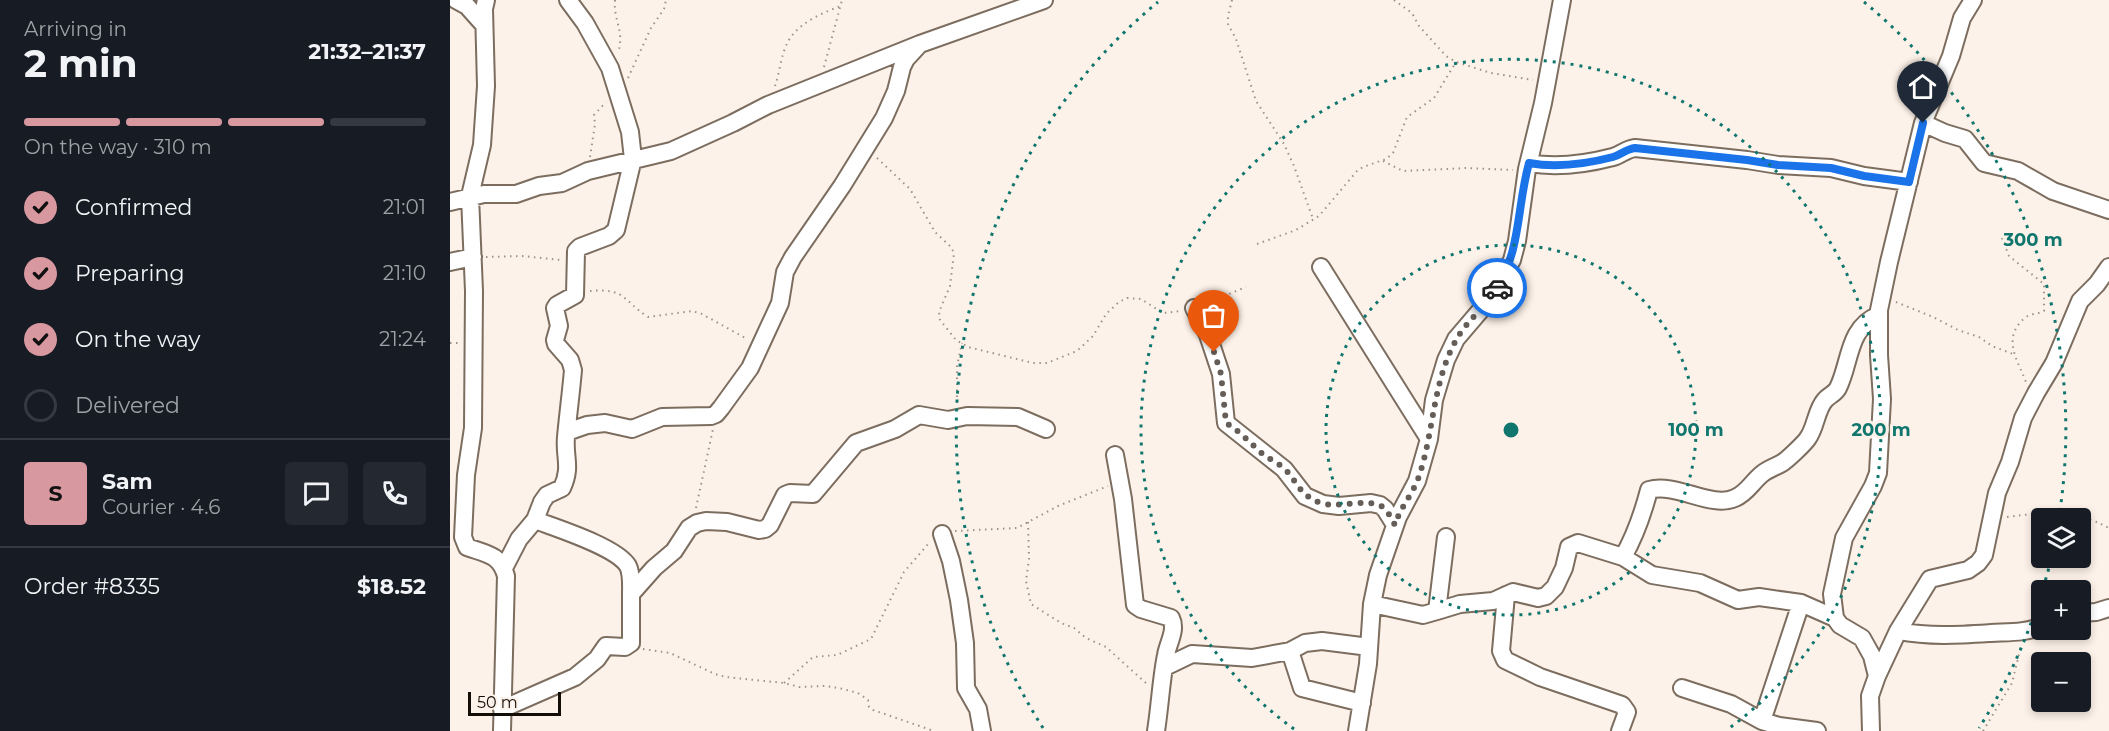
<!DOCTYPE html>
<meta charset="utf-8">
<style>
body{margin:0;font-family:Montserrat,sans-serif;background:#242831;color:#f1f3f6;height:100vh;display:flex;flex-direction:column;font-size:22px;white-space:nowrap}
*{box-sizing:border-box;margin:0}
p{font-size:20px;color:#9ea1a6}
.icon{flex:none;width:33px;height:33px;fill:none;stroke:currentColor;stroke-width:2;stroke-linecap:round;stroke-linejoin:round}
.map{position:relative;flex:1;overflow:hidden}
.side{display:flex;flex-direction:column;background:#171b24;width:450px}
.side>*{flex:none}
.controls{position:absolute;left:1581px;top:508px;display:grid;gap:12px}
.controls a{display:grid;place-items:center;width:60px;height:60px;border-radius:6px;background:#171b24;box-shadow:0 3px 9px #0003;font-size:30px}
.scale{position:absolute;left:18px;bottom:15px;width:93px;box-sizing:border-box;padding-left:6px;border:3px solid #130d08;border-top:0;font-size:16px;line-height:21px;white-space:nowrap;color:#130d08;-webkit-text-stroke:4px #fdf2e9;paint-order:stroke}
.pin{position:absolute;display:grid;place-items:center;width:51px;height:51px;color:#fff;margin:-62px -26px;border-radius:50% 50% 50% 0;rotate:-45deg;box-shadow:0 0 6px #0007}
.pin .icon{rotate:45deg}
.courier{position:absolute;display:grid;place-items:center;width:60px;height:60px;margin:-30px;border:4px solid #1a73e8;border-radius:50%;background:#fff;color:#222;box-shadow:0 2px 8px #0007}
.summary em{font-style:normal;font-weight:700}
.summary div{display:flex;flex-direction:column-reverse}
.summary{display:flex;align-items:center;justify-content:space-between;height:102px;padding:0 24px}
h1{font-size:39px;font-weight:700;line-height:45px}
.bar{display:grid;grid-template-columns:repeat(4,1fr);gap:9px 6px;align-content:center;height:72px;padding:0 24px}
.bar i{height:8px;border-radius:4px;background:#363941}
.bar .active{background:#d898a0}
.bar p{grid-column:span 4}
.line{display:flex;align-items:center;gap:15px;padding:0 24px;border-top:2px solid #363941}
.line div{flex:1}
.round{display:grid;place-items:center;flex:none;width:63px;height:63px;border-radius:6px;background:#242831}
ol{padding:0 24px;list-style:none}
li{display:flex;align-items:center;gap:18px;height:66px}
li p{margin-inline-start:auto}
li .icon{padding:6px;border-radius:50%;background:#d898a0;color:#111;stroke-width:4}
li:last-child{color:#9ea1a6}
li i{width:33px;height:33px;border:3px solid #363941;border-radius:50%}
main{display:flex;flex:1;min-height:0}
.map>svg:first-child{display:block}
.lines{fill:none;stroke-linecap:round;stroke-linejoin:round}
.minor-casing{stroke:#7c6d5f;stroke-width:20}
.path{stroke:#9b928a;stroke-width:2;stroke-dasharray:1.5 4.5;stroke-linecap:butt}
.minor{stroke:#fff;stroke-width:16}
.done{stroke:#655d57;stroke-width:6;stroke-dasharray:0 10.8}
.route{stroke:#1a73e8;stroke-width:8}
.ring{fill:none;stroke:#0f766e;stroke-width:3;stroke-dasharray:3 6}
.centre{fill:#0f766e;stroke:#fdf2e9;stroke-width:3}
.ring-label{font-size:18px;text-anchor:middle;font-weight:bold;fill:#0f766e;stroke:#fdf2e9;stroke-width:6;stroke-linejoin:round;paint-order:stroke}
</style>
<main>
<section class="side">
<div class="summary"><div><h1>2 min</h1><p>Arriving in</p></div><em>21:32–21:37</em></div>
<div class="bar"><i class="active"></i><i class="active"></i><i class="active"></i><i></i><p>On the way · 310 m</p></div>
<ol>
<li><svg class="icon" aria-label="check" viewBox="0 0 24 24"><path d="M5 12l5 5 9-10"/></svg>Confirmed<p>21:01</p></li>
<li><svg class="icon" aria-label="check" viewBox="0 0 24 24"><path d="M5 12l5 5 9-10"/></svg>Preparing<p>21:10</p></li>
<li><svg class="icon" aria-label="check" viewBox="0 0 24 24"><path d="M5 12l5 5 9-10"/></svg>On the way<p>21:24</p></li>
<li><i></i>Delivered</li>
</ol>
<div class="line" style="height:108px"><b class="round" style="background:#d898a0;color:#111">S</b><div><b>Sam</b><p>Courier · 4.6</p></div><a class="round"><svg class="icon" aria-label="chat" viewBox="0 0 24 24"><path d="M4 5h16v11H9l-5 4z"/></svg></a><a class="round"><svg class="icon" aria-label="phone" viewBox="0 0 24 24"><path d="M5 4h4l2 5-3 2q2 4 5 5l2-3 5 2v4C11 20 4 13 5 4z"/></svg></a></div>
<div class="line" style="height:78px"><div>Order #8335</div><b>$18.52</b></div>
</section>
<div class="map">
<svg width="1659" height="731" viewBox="0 0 1659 731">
<rect width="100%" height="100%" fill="#fdf2e9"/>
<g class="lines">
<!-- minor casing -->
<g class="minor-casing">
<path id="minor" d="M 6,0 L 17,6 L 34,25
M 36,0 L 34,9 L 36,86 L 32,145 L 20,196 L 24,291 L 23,428 L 16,475 L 13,537 L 17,547 C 36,554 50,554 56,576 L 52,731
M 1473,123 L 1495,133 L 1515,139 L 1534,163 L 1568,171 L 1603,191 L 1659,210
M 1079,163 C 1106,168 1136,164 1163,157 C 1171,155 1176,149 1185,148 L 1297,160 L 1328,165 L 1381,168 L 1414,176 L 1459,182
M 0,202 L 34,194 L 66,194 L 89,186 L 112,183 L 138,171 L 221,151 L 283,123 L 318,105 L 470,44 L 594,0
M 0,262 L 23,257
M 871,267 L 979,439
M 744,308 L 758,335 L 771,374 L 776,423 L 834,469 L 855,496 L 873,504 L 889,506 L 921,503 L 930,505 L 935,509 L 945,525
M 117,432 L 137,425 L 155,423 L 182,429 L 212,417 L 261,416 L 266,414 L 271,408 L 300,368 L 330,303 L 335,272 L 343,257 L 392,186 L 434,118 L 446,91 L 452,67 L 456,59 L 468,46
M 665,455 L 673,499 L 685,605 L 691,609 L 721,618 C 727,630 718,643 716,655 C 711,680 710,706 706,731
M 85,520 C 106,528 167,547 178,566 C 182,574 181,586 181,594
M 492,534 L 501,561 L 509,600 L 515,643 L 516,688 L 528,709 L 532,731
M 1173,557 C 1185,536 1193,513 1199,490 C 1226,482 1261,509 1285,498 C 1297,493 1302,482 1312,474 C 1318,469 1325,467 1332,463 C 1337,460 1355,443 1358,438 C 1366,427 1366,410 1375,400 C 1379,395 1385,394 1388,388 C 1401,362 1397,328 1429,315
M 54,568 L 69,539 L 85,520 L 92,502 L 97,495 L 112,488 C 122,467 114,457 116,437 C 118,415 121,393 123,370 L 120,360 L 106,344 L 105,340 L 109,326 L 105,308 L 107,305 L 125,295 L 126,251 L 130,247 L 159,236 L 166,230 L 183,159 L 180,132 L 160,68 L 135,23 L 118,0
M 1056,595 L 1051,651 L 1055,660 L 1090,677 L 1172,705 L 1177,712 L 1170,731
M 922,604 L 973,615 L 987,611 L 996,537
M 987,611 L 1010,604 L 1043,601 L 1063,592 L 1088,598 L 1096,596 L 1105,587 L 1114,568 L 1119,547 L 1128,543 L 1173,557 L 1202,575 L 1250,583 L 1288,600 L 1309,597 L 1351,603 L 1385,618
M 1630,613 L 1646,612 L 1659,608
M 1448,631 C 1480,637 1509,635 1541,633 C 1558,632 1576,633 1592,626
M 840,651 L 852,688 L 912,703
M 715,667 L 742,654 L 802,658 L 840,651 L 855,643 L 872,641 L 919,647
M 1427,676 L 1422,656 L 1412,638 L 1390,625 L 1385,618 L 1382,594 L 1394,538 L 1423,486 L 1428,473 L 1432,399 L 1429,355 L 1429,310 L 1439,262 L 1473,123 L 1501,56 L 1512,18 L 1523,0
M 1232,688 L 1281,704 L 1312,721 L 1329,726 L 1367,731
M 52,709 L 125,677 L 147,659 L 156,646 L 175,647 L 181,643 L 181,594 L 204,568 L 224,551 L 239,528 L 247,523 L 256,521 L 277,522 L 309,530 L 315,529 L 320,525 L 335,495 L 340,493 L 363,494 L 406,443 L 445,429 L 469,415 L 498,420 L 517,416 L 568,417 L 596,429
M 1312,721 L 1351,603
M 907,731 L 918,664 L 922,604 L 928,575 L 948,517 L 967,481 L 979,439 L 984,400 L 996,360 L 1006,339 L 1041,298 L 1062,260 L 1067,241 L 1077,169 L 1093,103 L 1112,0
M 1421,731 L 1420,696 L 1427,676 L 1448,631 L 1480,579 L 1518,570 L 1528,563 L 1534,555 L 1547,493 L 1560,462 L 1573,418 L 1586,393 L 1604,363 L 1630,301 L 1647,284 L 1659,267"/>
</g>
<!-- path -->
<path class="path" d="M 165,0 C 163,20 175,31 168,53
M 782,0 L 778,16 L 778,24 L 786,39 L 806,101 L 834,144 L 844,166 L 863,219
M 944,0 L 962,13 L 969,26 L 996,56 L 1006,62 L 1041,73 L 1083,80
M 374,67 L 392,0
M 178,78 L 201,28 L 214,9 L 216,0
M 325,86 C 330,72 331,53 339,40 C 350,22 372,13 391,6
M 140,157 L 145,124 L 144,115 L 156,102
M 427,158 L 460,189 L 485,232 L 501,247 L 504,253 L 500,286 L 489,312 L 490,320 L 506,340 L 518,347 L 583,363 L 597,363 L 627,351 L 643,336 L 656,314 L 669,302 L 677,298 L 691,299 L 713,313 L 731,311
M 933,161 L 953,171 L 1017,168 L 1063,170
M 1552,238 L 1559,256 L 1594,284 L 1594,311 C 1589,314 1582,313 1576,317 C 1551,337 1567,359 1576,382
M 807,244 L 846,230 L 869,216 L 907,171 L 913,167 L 936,159 L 943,153 L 957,117 L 984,98 L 1006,62
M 36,257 L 72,256 L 111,260
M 140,291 C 176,288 172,300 198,317 L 242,311 L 252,314 L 297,339
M 1446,302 L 1483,317 L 1508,330 L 1529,337 L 1542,346 L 1563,354
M 757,303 L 796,287
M 0,343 L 11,343
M 507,403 L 507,366 L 512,343
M 246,508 L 263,429
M 1557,517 C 1598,512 1621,508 1659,528
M 578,522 L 579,559 L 576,581 L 581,604 L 611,623 L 624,628 L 636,638 L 656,647 L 697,684
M 505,531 L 567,528 L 608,506 L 658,486
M 193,649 L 220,653 L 265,674 L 276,677 L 334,683 L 349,687 L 376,686 L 393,689 L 408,693 L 418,700 L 419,707 L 423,710 L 484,731
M 334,683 L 363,657 L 387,655 L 421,639 L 454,572 L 479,543
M 1533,731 L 1562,683 L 1571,646"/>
<!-- minor -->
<use href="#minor" class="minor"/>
</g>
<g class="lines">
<!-- done -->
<path class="done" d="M 764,352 L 771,374 L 776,423 C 791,432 802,445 815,456 C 822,460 829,464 835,469 C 848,483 850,496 871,503 C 889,509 923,496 935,509 C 939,513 942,520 945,525 C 950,508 962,495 968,479 C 984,434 982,385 1005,342 C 1015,322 1036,307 1047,288"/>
<!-- route -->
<path class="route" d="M 1047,288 C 1071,249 1067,206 1079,163 C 1106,168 1136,164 1163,157 C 1171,155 1176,149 1185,148 L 1297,160 L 1328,165 L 1381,168 L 1414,176 L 1459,182 L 1473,123"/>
</g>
<!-- distance rings -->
<g class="ring">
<circle cx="1061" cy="430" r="185"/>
<path d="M844 729A370 370 0 1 1 1278 729"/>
<path d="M1601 560A555 555 0 0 1 1593 588M1590 597A555 555 0 0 1 1529 728M593 728A555 555 0 0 1 708 2M1414 2A555 555 0 0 1 1609 517"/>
</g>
<circle cx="1061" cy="430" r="9" class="centre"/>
<g class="ring-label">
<text x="1583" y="246">300 m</text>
<text x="1246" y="436">100 m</text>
<text x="1431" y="436">200 m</text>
</g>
</svg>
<div class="controls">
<a><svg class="icon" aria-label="layers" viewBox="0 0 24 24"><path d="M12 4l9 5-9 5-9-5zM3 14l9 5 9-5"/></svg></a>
<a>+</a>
<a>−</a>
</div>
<div class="scale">50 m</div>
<div class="pin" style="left:764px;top:352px;background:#ea580c"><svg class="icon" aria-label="bag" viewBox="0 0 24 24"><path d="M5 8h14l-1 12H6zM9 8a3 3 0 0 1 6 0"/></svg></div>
<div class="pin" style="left:1473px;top:123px;background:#1f2937"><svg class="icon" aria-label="home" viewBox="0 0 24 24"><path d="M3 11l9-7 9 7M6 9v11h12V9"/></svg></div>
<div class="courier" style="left:1047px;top:288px"><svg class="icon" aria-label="car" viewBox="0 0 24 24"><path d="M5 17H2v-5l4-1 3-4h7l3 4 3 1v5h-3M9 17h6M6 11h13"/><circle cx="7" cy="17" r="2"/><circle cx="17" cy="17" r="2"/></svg></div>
</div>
</main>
